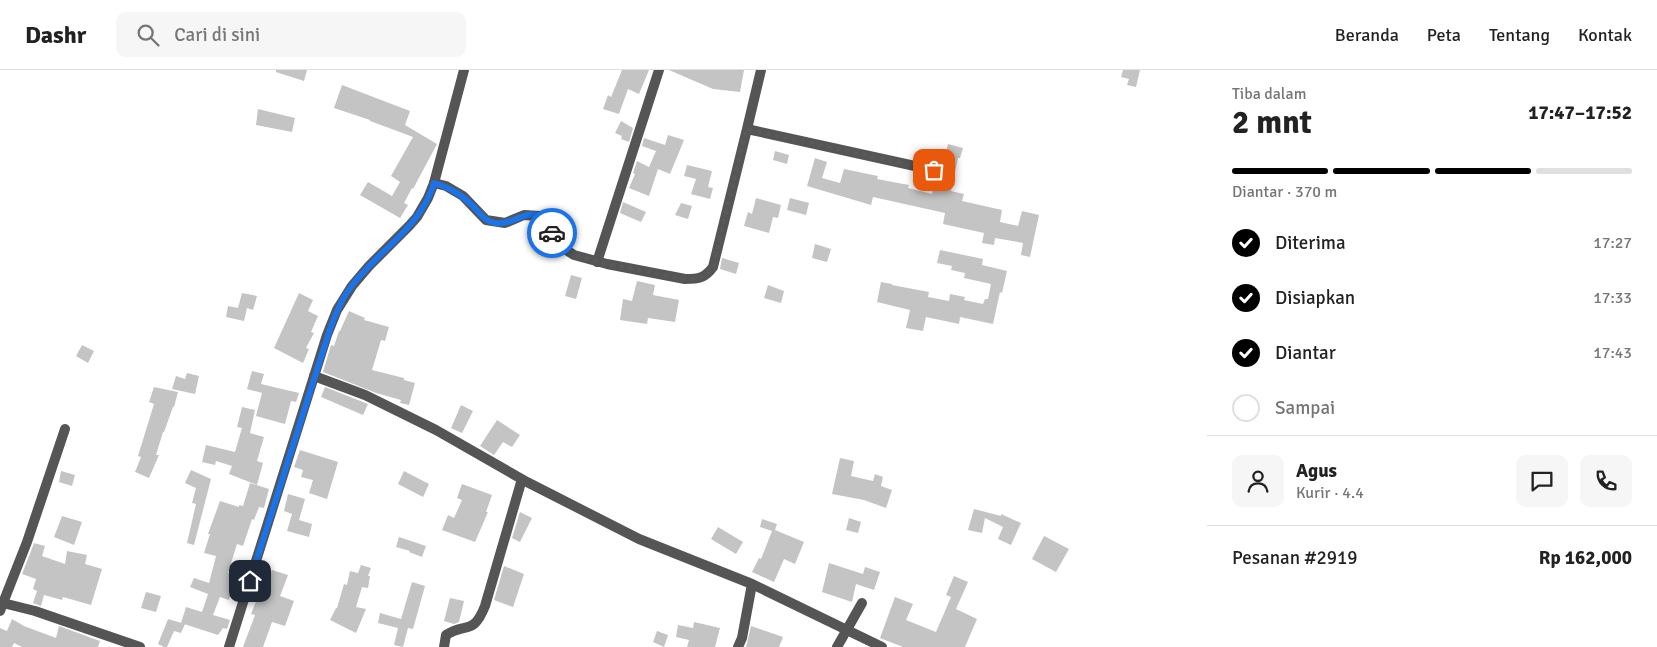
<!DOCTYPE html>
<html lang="id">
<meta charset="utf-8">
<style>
body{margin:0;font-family:Signika,sans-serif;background:#f6f6f6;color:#222;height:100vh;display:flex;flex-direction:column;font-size:19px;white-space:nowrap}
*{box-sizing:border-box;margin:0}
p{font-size:16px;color:#767676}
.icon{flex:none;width:28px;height:28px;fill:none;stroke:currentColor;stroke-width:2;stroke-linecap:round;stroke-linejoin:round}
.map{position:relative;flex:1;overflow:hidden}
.sheet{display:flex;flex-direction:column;background:#fff;width:450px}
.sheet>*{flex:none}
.pin{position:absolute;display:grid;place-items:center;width:42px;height:42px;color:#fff;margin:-21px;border-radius:10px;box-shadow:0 2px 8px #0006}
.courier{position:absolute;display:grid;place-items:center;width:50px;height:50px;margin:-25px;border:4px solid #1a73e8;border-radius:50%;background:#fff;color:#222;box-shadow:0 1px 6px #0007}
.summary em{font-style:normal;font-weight:700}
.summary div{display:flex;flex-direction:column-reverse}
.summary{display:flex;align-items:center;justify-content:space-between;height:85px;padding:0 25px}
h1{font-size:32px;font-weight:700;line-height:38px}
.bar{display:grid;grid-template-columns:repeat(4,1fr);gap:8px 5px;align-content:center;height:60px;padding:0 25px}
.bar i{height:6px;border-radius:4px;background:#e0e0e0}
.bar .on{background:#000}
.bar p{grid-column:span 4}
.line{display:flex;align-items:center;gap:12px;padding:0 25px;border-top:1px solid #e0e0e0}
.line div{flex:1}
.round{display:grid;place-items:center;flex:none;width:52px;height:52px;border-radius:10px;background:#f6f6f6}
ol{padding:0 25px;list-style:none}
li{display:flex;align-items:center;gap:15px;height:55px}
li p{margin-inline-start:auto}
li .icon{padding:5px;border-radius:50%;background:#000;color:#fff;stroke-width:4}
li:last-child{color:#767676}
li i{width:28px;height:28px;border:2px solid #e0e0e0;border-radius:50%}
header{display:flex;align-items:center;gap:30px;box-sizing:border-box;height:70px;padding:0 25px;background:#fff;border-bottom:1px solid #e0e0e0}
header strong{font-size:24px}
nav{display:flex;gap:28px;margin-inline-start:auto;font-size:18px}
.search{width:350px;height:45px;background:#f6f6f6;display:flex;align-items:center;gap:12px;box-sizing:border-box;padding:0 18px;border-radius:10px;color:#767676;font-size:19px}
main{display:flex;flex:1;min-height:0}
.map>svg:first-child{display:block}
.building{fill:#c4c4c4}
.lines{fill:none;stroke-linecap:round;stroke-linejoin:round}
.minor{stroke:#555;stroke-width:10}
.tertiary{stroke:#555;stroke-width:10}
.done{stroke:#595959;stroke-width:5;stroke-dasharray:0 9}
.route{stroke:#1a73e8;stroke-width:6}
</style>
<header>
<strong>Dashr</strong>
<div class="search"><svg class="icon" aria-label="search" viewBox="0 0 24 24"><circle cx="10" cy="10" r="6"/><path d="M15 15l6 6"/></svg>Cari di sini</div>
<nav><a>Beranda</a><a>Peta</a><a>Tentang</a><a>Kontak</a></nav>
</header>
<main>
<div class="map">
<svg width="1207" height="577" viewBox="0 0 1207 577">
<rect width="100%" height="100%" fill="#fff"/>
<!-- building -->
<path class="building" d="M 276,0 L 307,0 L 304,11 L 276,2 Z
M 622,0 L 649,0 L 639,24 L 628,19 L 619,44 L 603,39 L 608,25 L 611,27 Z
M 669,0 L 744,0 L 740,22 L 713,19 Z
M 1123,0 L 1140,0 L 1136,17 L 1127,15 L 1129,9 L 1121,7 Z
M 342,15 L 410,41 L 405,55 L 437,74 L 413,119 L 412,118 L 404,133 L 408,135 L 400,148 L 360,125 L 368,112 L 392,126 L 400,112 L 391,106 L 413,67 L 389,58 L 370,51 L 370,50 L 334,38 Z
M 258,39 L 295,48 L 292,62 L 256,55 Z
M 621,51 L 633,58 L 629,72 L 621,69 L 622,66 L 615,63 Z
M 668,65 L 684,70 L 670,104 L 658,99 L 649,126 L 629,118 L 635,104 L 633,103 L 637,91 L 649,97 L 656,81 L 642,76 L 644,68 L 665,75 Z
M 948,74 L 963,78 L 960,88 L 958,88 L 951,121 L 964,124 L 962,131 L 1002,140 L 1000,152 L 1018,156 L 1022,141 L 1039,145 L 1030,187 L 1021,185 L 1023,173 L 995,168 L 994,175 L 982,173 L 984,163 L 943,154 L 945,143 L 873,127 L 871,135 L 807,116 L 815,88 L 827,92 L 822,108 L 840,113 L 844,99 L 878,106 L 877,109 L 909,115 L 908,118 L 932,124 L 933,119 L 937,120 Z
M 775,81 L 789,85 L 787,94 L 773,90 Z
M 687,95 L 712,101 L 708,117 L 713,118 L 710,129 L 691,124 L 696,109 L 684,106 Z
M 756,128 L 781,135 L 778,148 L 773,147 L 769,163 L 744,156 L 748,142 L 752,144 Z
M 790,128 L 809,133 L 806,145 L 787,140 Z
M 623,132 L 646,142 L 641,152 L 620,143 Z
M 681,133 L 692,136 L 688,149 L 675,145 Z
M 815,174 L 831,179 L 827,192 L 812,188 Z
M 940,180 L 983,189 L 982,195 L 1007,201 L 1002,223 L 1000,222 L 993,254 L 960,247 L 959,254 L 926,247 L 923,261 L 906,258 L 910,240 L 877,232 L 881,212 L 892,214 L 892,215 L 929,222 L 928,227 L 949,231 L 950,224 L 965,227 L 964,230 L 983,234 L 985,229 L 988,229 L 991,214 L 964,208 L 965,203 L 951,200 L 952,196 L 937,193 Z
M 722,188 L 739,193 L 736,204 L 720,199 Z
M 571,205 L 582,208 L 576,229 L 565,226 Z
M 637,211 L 655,215 L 653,225 L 679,230 L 675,252 L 648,248 L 647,254 L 620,250 L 623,229 L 632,231 Z
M 768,215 L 784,221 L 781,233 L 764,228 Z
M 242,223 L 257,226 L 253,240 L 247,238 L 244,251 L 226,247 L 228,236 L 238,238 Z
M 299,223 L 313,230 L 308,241 L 318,246 L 311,262 L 314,263 L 306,278 L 309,279 L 303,293 L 274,278 Z
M 349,241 L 365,248 L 364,250 L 389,257 L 385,271 L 381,270 L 372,300 L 404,308 L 404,310 L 415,313 L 409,335 L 400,333 L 401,330 L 376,323 L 323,302 L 331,275 L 334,276 L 339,261 L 340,261 Z
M 82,275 L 94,281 L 88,293 L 76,286 Z
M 252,301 L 264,304 L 261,314 L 299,323 L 296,332 L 291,331 L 285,354 L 256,346 L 262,323 L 247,319 Z
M 187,303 L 199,306 L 195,324 L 172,319 L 176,306 L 185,309 Z
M 154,317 L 178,322 L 174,337 L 173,337 L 164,362 L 163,362 L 156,385 L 159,385 L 149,408 L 135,402 L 141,387 L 138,386 L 154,334 L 149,332 Z
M 325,317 L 368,334 L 363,345 L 321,327 Z
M 461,335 L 473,341 L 462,363 L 451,358 Z
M 242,337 L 255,340 L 250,363 L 264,367 L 257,391 L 263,393 L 257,415 L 229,404 L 232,396 L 216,391 L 215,395 L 202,392 L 206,375 L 235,382 L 242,358 L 237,357 Z
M 497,350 L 520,365 L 512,377 L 503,372 L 494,385 L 480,376 Z
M 300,380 L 338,392 L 327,429 L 309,423 L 313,410 L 301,407 L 303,400 L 294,397 Z
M 840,388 L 854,391 L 851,406 L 873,411 L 875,404 L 883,407 L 881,416 L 892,420 L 886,438 L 864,430 L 832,424 Z
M 191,400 L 211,409 L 194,475 L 187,473 L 196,434 L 192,433 L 196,418 L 185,413 Z
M 61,401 L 75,405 L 72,416 L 59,412 Z
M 404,401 L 429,414 L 423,427 L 398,414 Z
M 250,413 L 269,419 L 264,438 L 259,437 L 254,450 L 252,449 L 243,476 L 237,474 L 228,503 L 240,506 L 236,518 L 233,517 L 229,530 L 220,527 L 213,545 L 230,550 L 227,559 L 223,558 L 218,565 L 181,553 L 186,537 L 202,542 L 208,524 L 190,517 L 194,508 L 209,513 L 216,486 L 204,483 L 210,464 L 208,464 L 220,431 L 239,437 L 239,435 L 243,436 Z
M 462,414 L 492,425 L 486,442 L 488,442 L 475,472 L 442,460 L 448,445 L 454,448 L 462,430 L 457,428 Z
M 288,424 L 305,429 L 299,450 L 312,454 L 309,467 L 287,461 L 292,444 L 284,441 Z
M 974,439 L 1001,446 L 1001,444 L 1021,453 L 1011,475 L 998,469 L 1003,457 L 985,448 L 982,463 L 968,460 Z
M 520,442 L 532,448 L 520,472 L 512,468 Z
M 62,446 L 82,452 L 74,475 L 54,467 Z
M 849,448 L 861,452 L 858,463 L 846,460 Z
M 762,449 L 777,454 L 775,460 L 804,472 L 795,494 L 784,489 L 774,512 L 752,502 L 759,488 L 761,489 L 772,461 L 760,457 Z
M 718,457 L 743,472 L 736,484 L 711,469 Z
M 1044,466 L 1069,479 L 1056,502 L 1032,489 Z
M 399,467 L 426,476 L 422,487 L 409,482 L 410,481 L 396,477 Z
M 34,473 L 45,476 L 42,486 L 65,494 L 67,481 L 87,485 L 85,494 L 102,499 L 91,535 L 63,527 L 62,530 L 44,525 L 41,536 L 33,533 L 37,521 L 33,519 L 36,509 L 22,504 Z
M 829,493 L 863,504 L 865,497 L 880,502 L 874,520 L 856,514 L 852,532 L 822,522 Z
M 361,495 L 371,498 L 368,506 L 370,506 L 368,518 L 362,517 L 356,537 L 366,539 L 356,563 L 330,550 L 336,538 L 337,538 L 344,514 L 347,515 L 350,501 L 358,503 Z
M 504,496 L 524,504 L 513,537 L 494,530 Z
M 272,500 L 288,505 L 280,526 L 294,531 L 285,556 L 272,552 L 263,577 L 243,577 L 255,545 L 251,544 L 261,519 L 265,520 Z
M 954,506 L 968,512 L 956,539 L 977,549 L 965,577 L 903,577 L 880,568 L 895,527 L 913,534 L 906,550 L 936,562 L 951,527 L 946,525 Z
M 412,512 L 425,516 L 413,559 L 408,558 L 403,577 L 394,575 L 398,558 L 378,553 L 380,543 L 401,549 Z
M 146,522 L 161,526 L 156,542 L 141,538 Z
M 450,528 L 464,531 L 459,552 L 454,554 L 444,551 Z
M 12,549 L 24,556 L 56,568 L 59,556 L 100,571 L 98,577 L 22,577 L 14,573 L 12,577 L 0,577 L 0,558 L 7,561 Z
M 168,549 L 185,554 L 181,563 L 174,561 L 167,577 L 164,577 L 158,574 Z
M 694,552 L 720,558 L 715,577 L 687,577 L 689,570 L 676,567 L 678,555 L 693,558 Z
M 751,556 L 783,567 L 779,577 L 746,577 Z
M 657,561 L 668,565 L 664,577 L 653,572 Z"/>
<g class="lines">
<!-- minor -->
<path class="minor" d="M 761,0 L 747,59 L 933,100
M 434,113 L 446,116 L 463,126 L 486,150 L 505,153 L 524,145 L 540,146 L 545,149 L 554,169 L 560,176 L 574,185 L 607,194 L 685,209 C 699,209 705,208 713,197 L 747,59
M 597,192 L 659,0
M 314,306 L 365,325 L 436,360 L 527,412 L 639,469 L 752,514 L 882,577
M 3,533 L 27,472 L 65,359
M 444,577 L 446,565 C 466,552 473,566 485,536 L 522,409
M 738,577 L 742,568 L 752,514
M 837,577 L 862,533"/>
<!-- tertiary -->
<path class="tertiary" d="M 0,541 L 3,533 L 35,541 L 140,577
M 229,577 L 327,265 L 337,240 L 352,216 L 369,196 L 409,156 L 417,147 L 428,128 L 434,113 L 464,0"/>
</g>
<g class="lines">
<!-- done -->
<path class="done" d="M 552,163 L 560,176 L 574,185 L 607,194 L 685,209 C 699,210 704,208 713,197 L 746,59 L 934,100"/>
<!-- route -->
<path class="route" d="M 250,511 L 328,265 C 334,248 340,231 351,217 C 378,180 421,158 434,113 C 450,118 461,124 473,136 C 477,140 482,147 487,150 C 513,165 534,121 552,163"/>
</g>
</svg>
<div class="pin" style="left:934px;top:100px;background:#ea580c"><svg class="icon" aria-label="bag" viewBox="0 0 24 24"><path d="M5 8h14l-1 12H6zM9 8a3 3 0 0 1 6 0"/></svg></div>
<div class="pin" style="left:250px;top:511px;background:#1f2937"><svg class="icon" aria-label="home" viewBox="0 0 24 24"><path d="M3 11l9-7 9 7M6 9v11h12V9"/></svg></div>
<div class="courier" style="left:552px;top:163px"><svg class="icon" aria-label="car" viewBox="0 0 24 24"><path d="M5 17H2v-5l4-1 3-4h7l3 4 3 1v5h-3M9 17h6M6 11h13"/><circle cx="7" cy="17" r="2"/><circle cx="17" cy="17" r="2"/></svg></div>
</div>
<section class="sheet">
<div class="summary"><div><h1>2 mnt</h1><p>Tiba dalam</p></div><em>17:47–17:52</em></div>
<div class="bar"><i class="on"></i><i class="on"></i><i class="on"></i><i></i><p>Diantar · 370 m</p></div>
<ol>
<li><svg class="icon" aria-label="check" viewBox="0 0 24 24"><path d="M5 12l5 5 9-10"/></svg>Diterima<p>17:27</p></li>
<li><svg class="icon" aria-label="check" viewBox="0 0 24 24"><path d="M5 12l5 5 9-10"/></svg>Disiapkan<p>17:33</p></li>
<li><svg class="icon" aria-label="check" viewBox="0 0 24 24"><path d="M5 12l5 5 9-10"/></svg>Diantar<p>17:43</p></li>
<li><i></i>Sampai</li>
</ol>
<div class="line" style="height:90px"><a class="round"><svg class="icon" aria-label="person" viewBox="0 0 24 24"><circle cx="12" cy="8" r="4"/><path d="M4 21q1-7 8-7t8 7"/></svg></a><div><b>Agus</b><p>Kurir · 4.4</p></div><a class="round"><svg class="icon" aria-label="chat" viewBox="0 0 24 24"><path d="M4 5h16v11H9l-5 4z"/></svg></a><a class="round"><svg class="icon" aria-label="phone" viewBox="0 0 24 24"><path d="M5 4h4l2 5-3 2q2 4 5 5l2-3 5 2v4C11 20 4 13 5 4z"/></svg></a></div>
<div class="line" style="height:65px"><div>Pesanan #2919</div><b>Rp 162,000</b></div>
</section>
</main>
